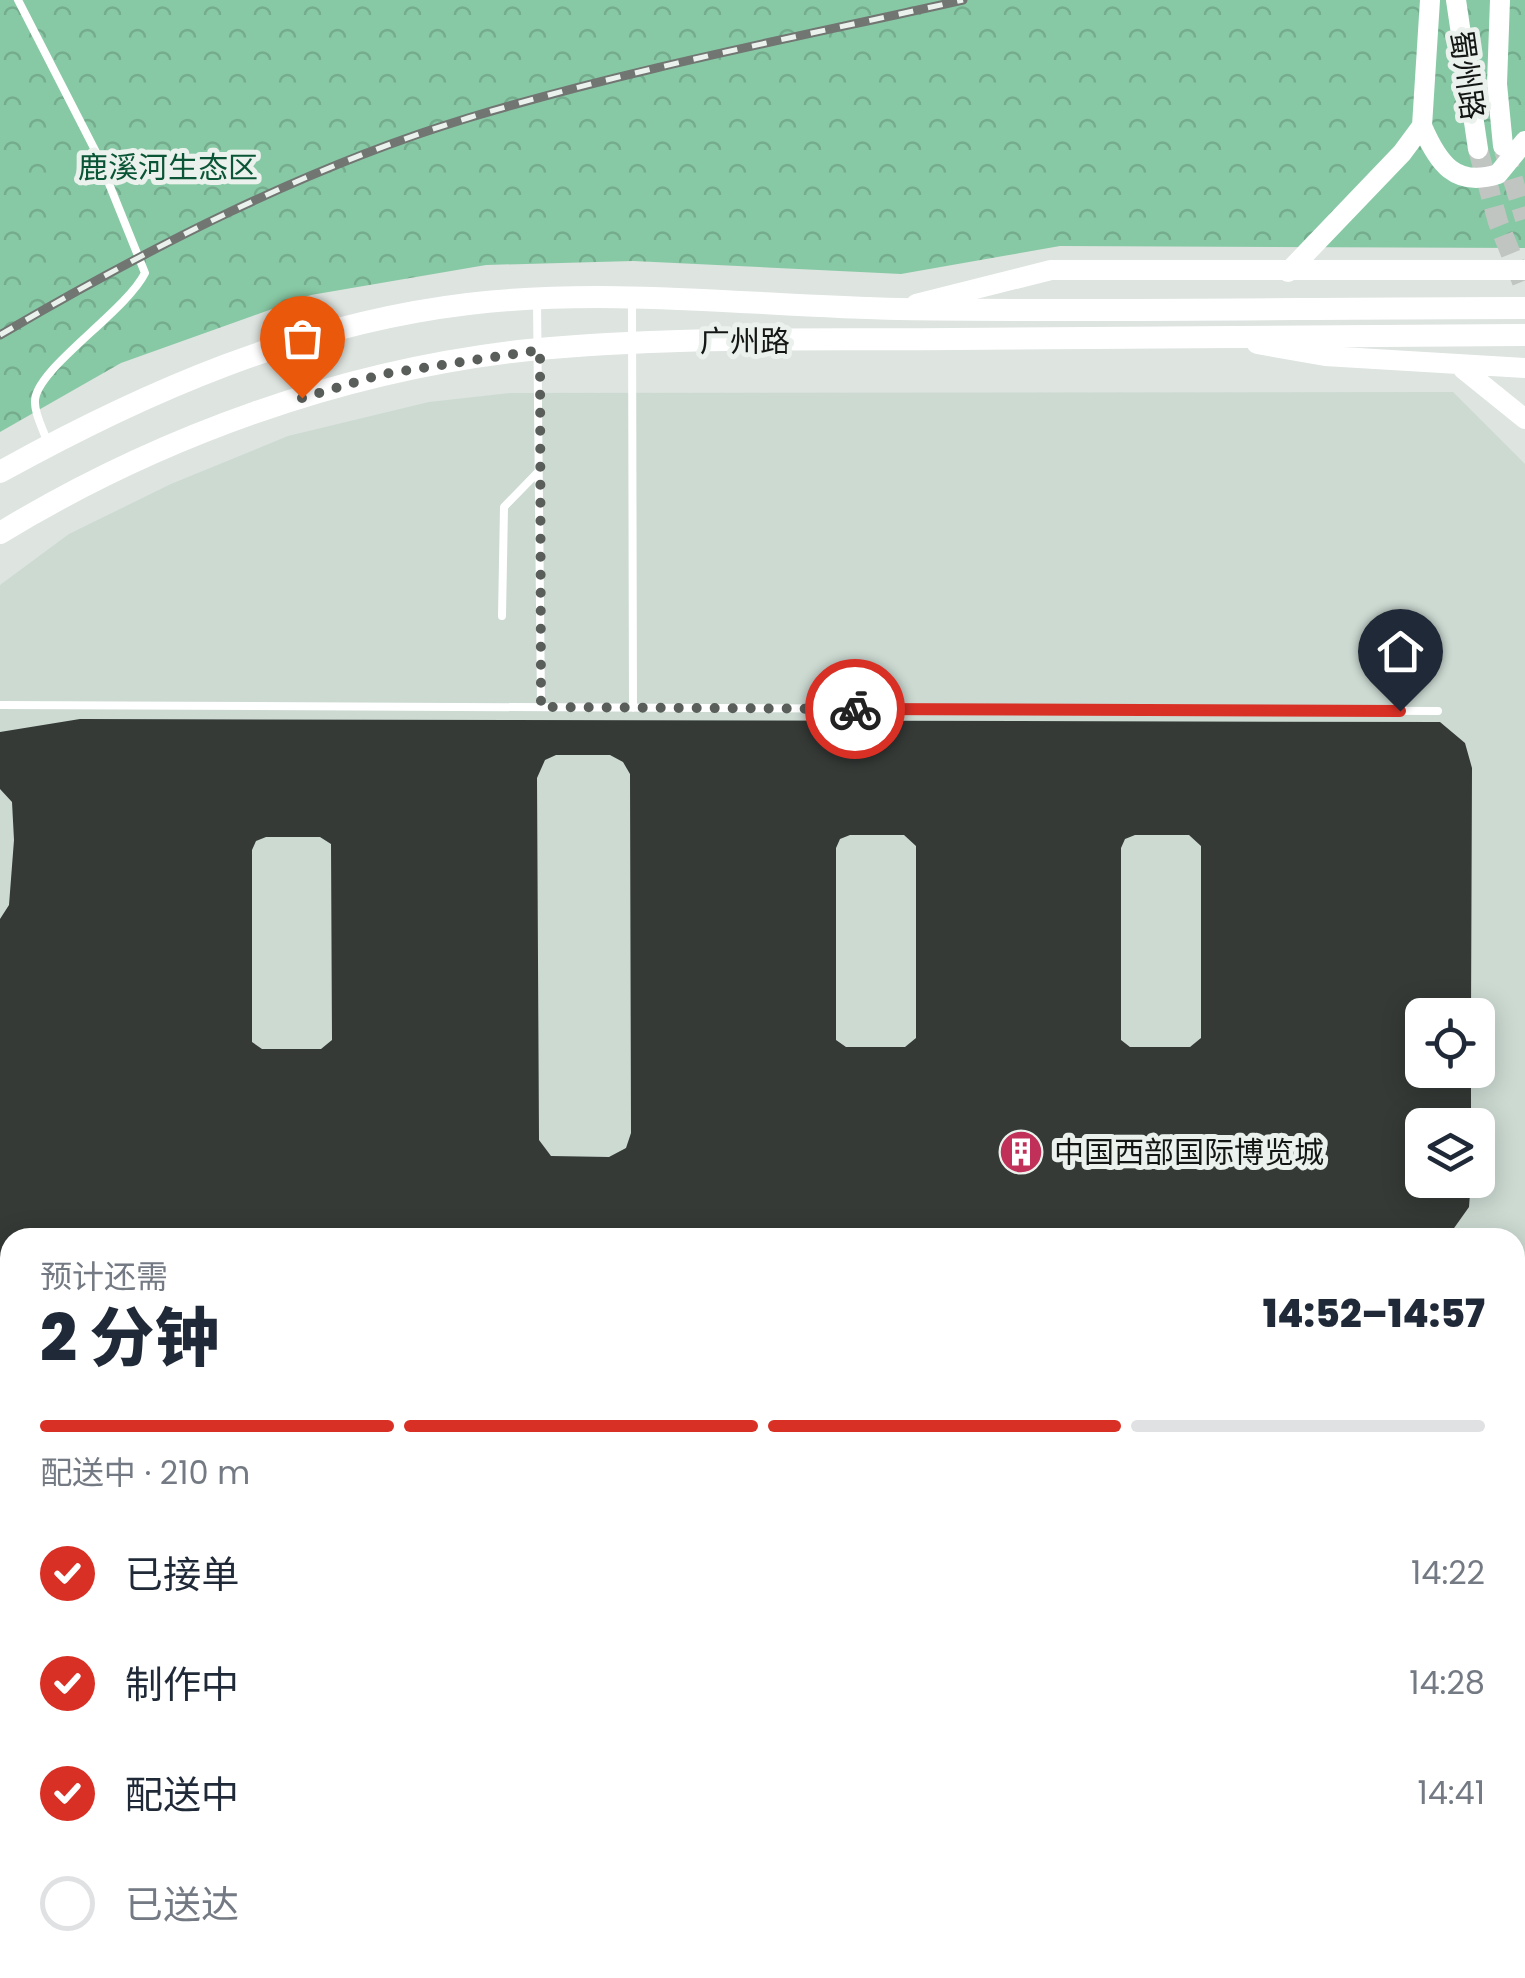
<!DOCTYPE html>
<html lang="zh">
<meta charset="utf-8">
<style>
body{margin:0;font-family:Poppins,"Noto Sans SC",sans-serif;background:#f6f6f7;color:#1f2937;height:100vh;display:flex;flex-direction:column;font-size:38px;white-space:nowrap}
*{box-sizing:border-box;margin:0}
p{font-size:32px;color:#747a83}
.icon{flex:none;width:55px;height:55px;fill:none;stroke:currentColor;stroke-width:2;stroke-linecap:round;stroke-linejoin:round}
.map{position:relative;flex:1;overflow:hidden}
.details{position:absolute;left:0px;top:1228px;width:1525px;height:752px;display:flex;flex-direction:column;background:#fff;border-radius:30px 30px 0 0;box-shadow:0 5px 25px #0003}
.details>*{flex:none}
.tools{position:absolute;left:1405px;top:998px;display:grid;gap:20px}
.tools a{display:grid;place-items:center;width:90px;height:90px;border-radius:15px;background:#fff;box-shadow:0 5px 25px #0003;font-size:50px}
.pin{position:absolute;display:grid;place-items:center;width:85px;height:85px;color:#fff;margin:-102px -42px;border-radius:50% 50% 50% 0;rotate:-45deg;box-shadow:0 0 10px #0007}
.pin .icon{rotate:45deg}
.courier{position:absolute;display:grid;place-items:center;width:100px;height:100px;margin:-50px;border:8px solid #d93025;border-radius:50%;background:#fff;color:#222;box-shadow:0 2px 12px #0007}
.overview em{font-style:normal;font-weight:800}
.overview div{display:flex;flex-direction:column-reverse}
.overview{display:flex;align-items:center;justify-content:space-between;height:170px;padding:0 40px}
h1{font-size:65px;font-weight:800;line-height:75px}
.bar{display:grid;grid-template-columns:repeat(4,1fr);gap:15px 10px;align-content:center;height:120px;padding:0 40px}
.bar i{height:12px;border-radius:8px;background:#e0e1e3}
.bar .active{background:#d93025}
.bar p{grid-column:span 4}
ol{padding:0 40px;list-style:none}
li{display:flex;align-items:center;gap:30px;height:110px}
li p{margin-inline-start:auto}
li .icon{padding:10px;border-radius:50%;background:#d93025;color:#fff;stroke-width:4}
li:last-child{color:#747a83}
li i{width:55px;height:55px;border:5px solid #e0e1e3;border-radius:50%}
.map>svg:first-child{display:block}
.built{fill:#ccdad2;fill-rule:evenodd}
.park{fill:url(#park-crowns)}
.building{fill:#353a37;fill-rule:evenodd}
.lines{fill:none;stroke-linecap:round;stroke-linejoin:round}
.secondary-tunnel{stroke:#c0c5c1;stroke-width:20;stroke-dasharray:20 10;stroke-linecap:butt}
.lane{stroke:#fff;stroke-width:8}
.street{stroke:#fff;stroke-width:14}
.secondary{stroke:#fff;stroke-width:20}
.primary{stroke:#fff;stroke-width:22}
.rail-casing{stroke:#717673;stroke-width:9}
.rail{stroke:#ebf1ed;stroke-width:5;stroke-dasharray:15;stroke-linecap:butt}
.done{stroke:#5a5e5b;stroke-width:10;stroke-dasharray:0 18}
.route{stroke:#d93025;stroke-width:12}
.labels{text-anchor:middle;dominant-baseline:central;stroke-width:10;stroke-linejoin:round;paint-order:stroke}
.street-label{font-size:30px;fill:#131614;stroke:#ebf1ed}
.park-label{font-size:30px;fill:#095536;stroke:#ebf1ed}
.poi-label{font-size:30px;fill:#131614;stroke:#ebf1ed;text-anchor:start}
</style>
<div class="map">
<svg width="1525" height="1978" viewBox="0 0 1525 1978">
<defs>
<pattern id="park-crowns" width="20" height="18" patternUnits="userSpaceOnUse" patternTransform="scale(2.5)"><rect width="20" height="18" fill="#88c9a5"/><path d="M2 6a3 3 0 1 1 6 0M12 15a3 3 0 1 1 6 0" fill="none" stroke="#74ac8d"/></pattern>
</defs>
<rect width="100%" height="100%" fill="#dee4e0"/>
<!-- built -->
<path class="built" d="M 1453,392 L 1525,464 L 1525,1978 L 0,1978 L 0,585 L 69,534 L 171,484 L 288,436 L 429,402 L 510,393 ZM 1422,1015 L 1478,1015 L 1478,1070 L 1422,1070 ZM 1422,1125 L 1478,1125 L 1478,1180 L 1422,1180 ZM 10,1238 L 1515,1238 L 1515,1970 L 10,1970 Z"/>
<!-- park -->
<path class="park" d="M 0,0 L 1525,0 L 1525,248 L 1060,246 L 901,274 L 633,261 L 486,265 L 311,295 L 121,363 L 0,432 Z"/>
<!-- building -->
<path class="building" d="M 80,719 L 1440,722 L 1465,743 L 1472,768 L 1471,1015 L 1422,1015 L 1422,1070 L 1471,1070 L 1471,1125 L 1422,1125 L 1422,1180 L 1471,1180 L 1469,1207 L 1447,1238 L 10,1238 L 10,1586 L 0,1585 L 0,919 L 9,905 L 14,840 L 12,802 L 0,789 L 0,732 ZM 556,755 L 610,755 L 623,762 L 630,774 L 631,1133 L 626,1148 L 609,1157 L 551,1156 L 539,1140 L 537,778 L 545,760 ZM 850,835 L 904,835 L 916,846 L 916,1038 L 905,1047 L 846,1047 L 836,1040 L 836,848 L 840,839 ZM 1135,835 L 1189,835 L 1201,846 L 1201,1038 L 1190,1047 L 1130,1047 L 1121,1040 L 1121,848 L 1125,839 ZM 266,837 L 320,837 L 331,844 L 332,1040 L 321,1049 L 262,1049 L 252,1042 L 252,850 L 256,841 Z
M 10,1677 L 10,1947 L 0,1955 L 0,1685 Z
M 123,1970 L 700,1970 L 709,1978 L 114,1978 Z"/>
<g class="lines">
<!-- secondary-tunnel -->
<path class="secondary-tunnel" d="M 1478,149 L 1498,222 L 1525,289
M 1504,150 L 1525,219
M 1515,1450 L 1525,1450
M 17,1978 L 27,1970
M 68,1978 L 77,1970"/>
<!-- lane -->
<path class="lane" d="M 18,0 L 97,154 L 145,273 C 125,313 32,371 35,403 C 35,415 43,429 47,441
M 537,300 L 541,707
M 632,302 L 633,708
M 502,616 L 504,507 L 538,472
M 0,705 L 1438,711
M 1515,1441 L 1525,1441
M 1515,1471 L 1525,1471
M 734,1970 L 742,1978
M 854,1970 L 855,1978
M 1420,1970 L 1422,1978"/>
<!-- street -->
<path class="street" d="M 1389,1970 L 1392,1978"/>
<!-- secondary -->
<path class="secondary" d="M 1456,0 L 1478,149
M 1500,0 L 1497,84 L 1503,146
M 1422,126 C 1438,163 1455,188 1498,174 L 1525,141
M 1288,272 L 1402,153 L 1422,126 L 1430,0
M 916,304 L 1051,270 L 1525,270
M 1257,344 L 1325,356 L 1525,368
M 1463,369 L 1525,419"/>
<!-- primary -->
<path class="primary" d="M 0,472 C 146,391 301,324 468,304 C 610,287 756,306 899,309 C 1107,312 1316,308 1525,308
M 0,533 C 160,436 343,370 529,350 C 670,336 812,340 953,339 C 1143,338 1334,336 1525,335"/>
<!-- rail casing -->
<g class="rail-casing">
<path id="rail" d="M 0,335 C 147,249 304,168 468,118 C 630,69 798,37 963,0"/>
</g>
<!-- rail -->
<use href="#rail" class="rail"/>
</g>
<g class="lines">
<!-- done -->
<path class="done" d="M 302,398 L 383,374 L 540,350 L 541,707 L 855,709"/>
<!-- route -->
<path class="route" d="M 855,709 L 1400,711"/>
</g>
<!-- icons -->
<defs>
<g id="building-disc" transform="scale(2.25)"><circle r="9.5" fill="#c03059" stroke="#ebf1ed"/><path d="M-4-6H4V6H1V3H-1V6H-4ZM-2.5-4.3h1.7v1.8h-1.7ZM.8-4.3h1.7v1.8H.8ZM-2.5-1h1.7V.8h-1.7ZM.8-1h1.7V.8H.8Z" fill="#fff"/></g>
</defs>
<g fill-rule="evenodd">
<use href="#building-disc" x="1021" y="1152"/>
</g>
<g class="labels">
<!-- street labels -->
<g class="street-label">
<text transform="translate(1467 75) rotate(82)">蜀州路</text>
<text x="745" y="341">广州路</text>
</g>
<!-- park labels -->
<g class="park-label">
<text x="168" y="167">鹿溪河生态区</text>
</g>
<!-- poi labels -->
<g class="poi-label">
<text x="1054" y="1152">中国西部国际博览城</text>
</g>
</g>
</svg>
<div class="tools">
<a><svg class="icon" aria-label="locate" viewBox="0 0 24 24"><circle cx="12" cy="12" r="6"/><path d="M12 2v4M12 18v4M2 12h4M18 12h4"/></svg></a>
<a><svg class="icon" aria-label="layers" viewBox="0 0 24 24"><path d="M12 4l9 5-9 5-9-5zM3 14l9 5 9-5"/></svg></a>
</div>
<div class="pin" style="left:302px;top:398px;background:#ea580c"><svg class="icon" aria-label="bag" viewBox="0 0 24 24"><path d="M5 8h14l-1 12H6zM9 8a3 3 0 0 1 6 0"/></svg></div>
<div class="pin" style="left:1400px;top:711px;background:#1f2937"><svg class="icon" aria-label="home" viewBox="0 0 24 24"><path d="M3 11l9-7 9 7M6 9v11h12V9"/></svg></div>
<div class="courier" style="left:855px;top:709px"><svg class="icon" aria-label="bike" viewBox="0 0 24 24"><circle cx="6" cy="16" r="4"/><circle cx="18" cy="16" r="4"/><path d="M6 16l4-8h5l3 8M10 8l3 8H6M13 5h3"/></svg></div>
<section class="details">
<div class="overview"><div><h1>2 分钟</h1><p>预计还需</p></div><em>14:52–14:57</em></div>
<div class="bar"><i class="active"></i><i class="active"></i><i class="active"></i><i></i><p>配送中 · 210 m</p></div>
<ol>
<li><svg class="icon" aria-label="check" viewBox="0 0 24 24"><path d="M5 12l5 5 9-10"/></svg>已接单<p>14:22</p></li>
<li><svg class="icon" aria-label="check" viewBox="0 0 24 24"><path d="M5 12l5 5 9-10"/></svg>制作中<p>14:28</p></li>
<li><svg class="icon" aria-label="check" viewBox="0 0 24 24"><path d="M5 12l5 5 9-10"/></svg>配送中<p>14:41</p></li>
<li><i></i>已送达</li>
</ol>
</section>
</div>
